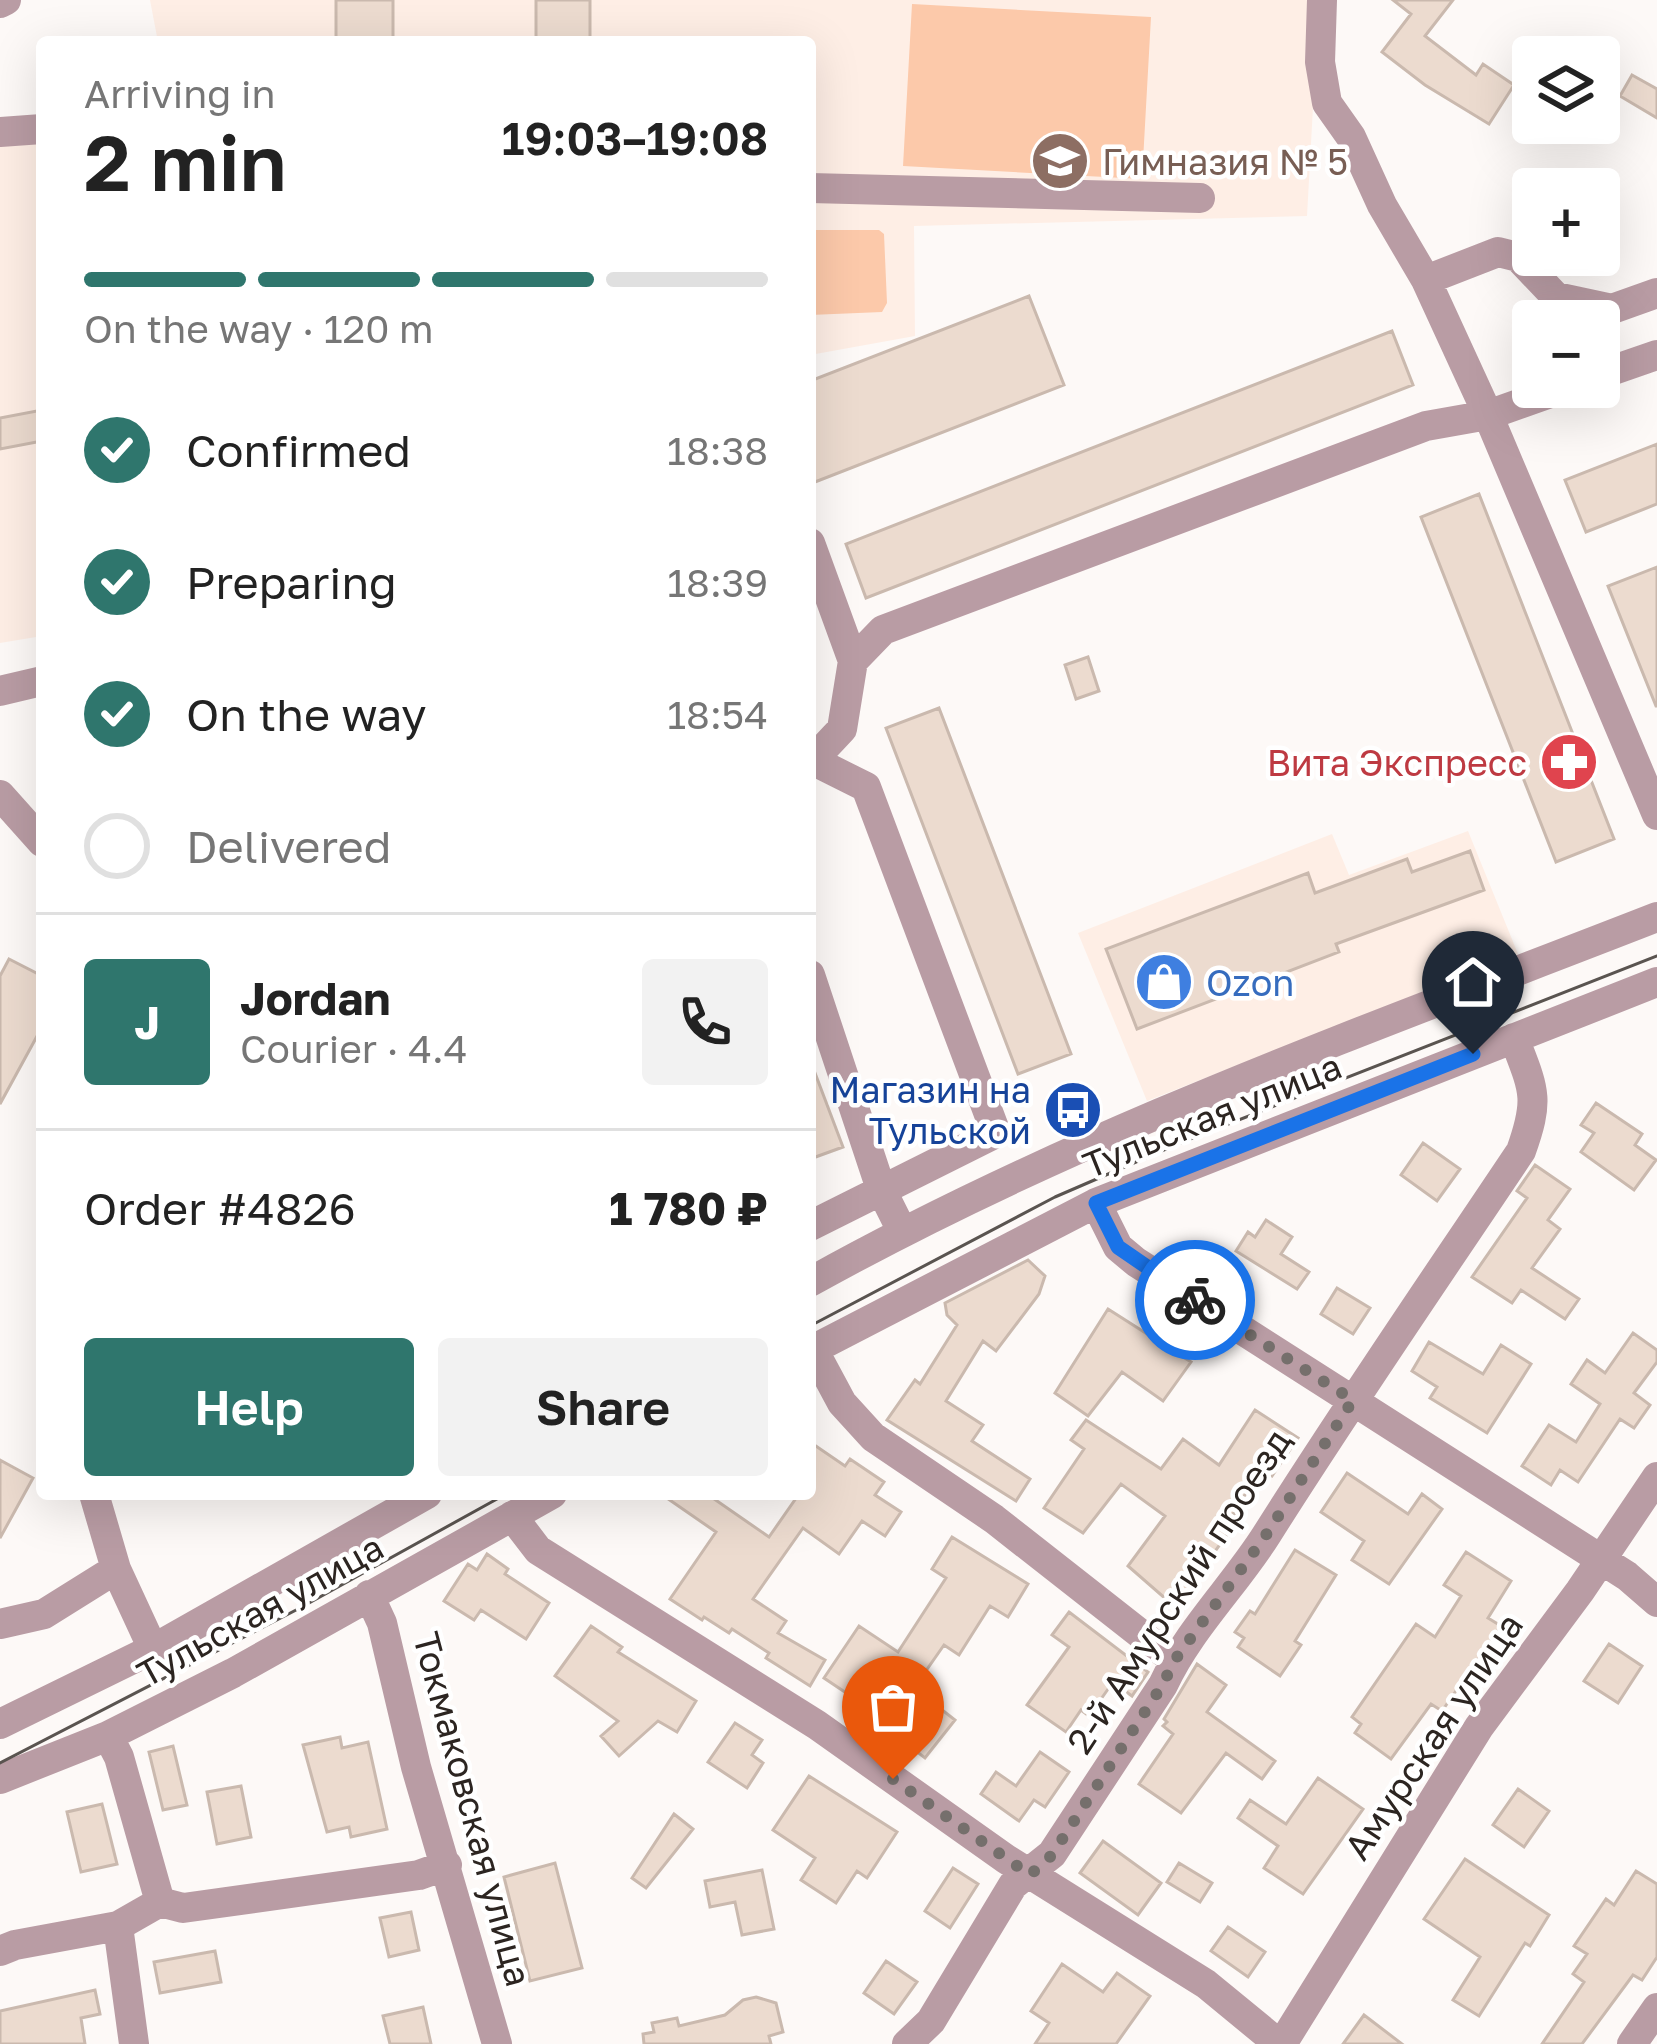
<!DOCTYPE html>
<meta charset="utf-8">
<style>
body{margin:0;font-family:"Golos Text",sans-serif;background:#f2f2f2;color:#222;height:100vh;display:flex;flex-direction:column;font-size:45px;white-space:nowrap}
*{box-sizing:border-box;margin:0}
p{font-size:39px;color:#767676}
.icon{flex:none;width:66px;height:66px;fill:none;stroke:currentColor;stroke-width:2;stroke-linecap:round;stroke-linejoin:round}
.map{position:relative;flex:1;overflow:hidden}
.side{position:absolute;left:36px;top:36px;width:780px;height:1464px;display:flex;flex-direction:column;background:#fff;border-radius:12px;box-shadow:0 12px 48px #0002}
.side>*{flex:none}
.tools{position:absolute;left:1512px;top:36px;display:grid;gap:24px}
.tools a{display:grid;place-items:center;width:108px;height:108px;border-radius:12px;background:#fff;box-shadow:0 12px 48px #0002;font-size:60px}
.pin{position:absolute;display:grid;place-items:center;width:102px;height:102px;color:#fff;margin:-123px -51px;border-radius:50% 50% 50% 0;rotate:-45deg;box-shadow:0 0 12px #0007}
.pin .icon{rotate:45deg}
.courier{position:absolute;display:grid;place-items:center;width:120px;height:120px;margin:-60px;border:9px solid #1a73e8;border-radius:50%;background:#fff;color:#222;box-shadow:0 3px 15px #0007}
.summary em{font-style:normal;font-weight:600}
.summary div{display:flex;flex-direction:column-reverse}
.summary{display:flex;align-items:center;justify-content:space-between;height:204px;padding:0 48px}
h1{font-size:78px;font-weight:600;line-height:90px}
.bar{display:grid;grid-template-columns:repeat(4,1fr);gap:18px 12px;align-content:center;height:144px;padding:0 48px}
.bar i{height:15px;border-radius:9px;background:#e0e0e0}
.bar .selected{background:#2f766d}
.bar p{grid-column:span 4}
.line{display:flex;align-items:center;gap:30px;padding:0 48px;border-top:3px solid #e0e0e0}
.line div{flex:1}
.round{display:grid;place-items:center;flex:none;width:126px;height:126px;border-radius:12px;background:#f2f2f2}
ol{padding:0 48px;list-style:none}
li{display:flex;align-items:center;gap:36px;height:132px}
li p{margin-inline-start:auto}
li .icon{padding:12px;border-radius:50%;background:#2f766d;color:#fff;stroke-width:4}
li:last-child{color:#767676}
li i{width:66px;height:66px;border:6px solid #e0e0e0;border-radius:50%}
.action{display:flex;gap:24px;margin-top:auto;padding:24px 48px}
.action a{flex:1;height:138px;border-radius:12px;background:#2f766d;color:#fff;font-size:48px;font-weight:600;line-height:138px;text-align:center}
.action a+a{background:#f2f2f2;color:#222}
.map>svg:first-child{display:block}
.built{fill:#feeee5}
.garden{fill:#fcc9aa}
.building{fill:#ecdbcf;stroke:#cab9ae;stroke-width:3}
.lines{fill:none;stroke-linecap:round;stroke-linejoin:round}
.minor{stroke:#b99ca4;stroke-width:30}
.tram{stroke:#5a5450;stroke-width:3}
.done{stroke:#756f6c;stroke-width:12;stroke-dasharray:0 21.6}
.route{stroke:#1a73e8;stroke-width:15}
.labels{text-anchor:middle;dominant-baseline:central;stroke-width:9;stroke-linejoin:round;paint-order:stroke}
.education-label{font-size:36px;fill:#785e54;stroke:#fff;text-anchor:start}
.health-label{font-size:36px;fill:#be3a42;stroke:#fff;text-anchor:end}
.shop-label{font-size:36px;fill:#366cbe;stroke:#fff;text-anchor:start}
.transit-label{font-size:36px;fill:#164399;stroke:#fff;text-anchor:end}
.street-label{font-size:36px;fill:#2c2521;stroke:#fff}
</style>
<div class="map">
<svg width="1657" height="2044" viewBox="0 0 1657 2044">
<rect width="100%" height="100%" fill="#fdf9f7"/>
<!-- built -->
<path class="built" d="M 150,0 L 1311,0 L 1313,107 L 1307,216 L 914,226 L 915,336 L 810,355 L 810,42 L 158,42 Z
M 42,138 L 42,636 L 0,643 L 0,140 Z
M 1468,831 L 1518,954 L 1147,1101 L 1078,933 L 1332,834 L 1349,875 Z"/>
<!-- garden -->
<path class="garden" d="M 912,4 L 1151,17 L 1142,179 L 903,166 Z
M 810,230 L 879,230 L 884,234 L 887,303 L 882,312 L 810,315 Z"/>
<!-- building -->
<path class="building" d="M 336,0 L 393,0 L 393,42 L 336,42 Z
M 536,0 L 590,0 L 590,42 L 536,42 Z
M 1393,0 L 1453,0 L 1425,36 L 1476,75 L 1483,64 L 1514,85 L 1489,124 L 1425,85 L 1382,52 L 1411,14 Z
M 1632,75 L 1657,89 L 1657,118 L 1620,96 Z
M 1029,296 L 1064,385 L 815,482 L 810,469 L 810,381 Z
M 1392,331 L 1413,385 L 866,598 L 846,544 Z
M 42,410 L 42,441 L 0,449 L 0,418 Z
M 1657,444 L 1657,504 L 1586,532 L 1565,480 Z
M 1479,494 L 1614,839 L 1556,862 L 1421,517 Z
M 1657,567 L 1657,706 L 1656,706 L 1608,586 Z
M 1088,657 L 1099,691 L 1076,699 L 1065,665 Z
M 939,708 L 1071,1054 L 1018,1074 L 886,728 Z
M 1470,851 L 1484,890 L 1336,944 L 1339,952 L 1137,1029 L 1106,949 L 1308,873 L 1315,893 L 1407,859 L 1412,872 Z
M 9,959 L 42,976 L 42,1027 L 0,1104 L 0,976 Z
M 812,1065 L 843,1147 L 810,1159 L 810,1066 Z
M 1596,1103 L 1642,1134 L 1635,1145 L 1656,1160 L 1634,1190 L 1581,1152 L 1594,1133 L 1581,1125 Z
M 1423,1143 L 1460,1169 L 1437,1201 L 1401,1175 Z
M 1535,1165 L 1570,1189 L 1548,1220 L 1560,1229 L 1532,1268 L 1579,1299 L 1565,1319 L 1521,1290 L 1512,1303 L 1472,1277 L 1527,1198 L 1517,1191 Z
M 1266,1220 L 1292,1237 L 1281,1254 L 1309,1272 L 1297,1289 L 1236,1251 L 1248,1232 L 1255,1237 Z
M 1028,1260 L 1045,1276 L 1039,1294 L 996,1351 L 983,1341 L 946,1401 L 983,1425 L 972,1441 L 1030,1479 L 1016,1501 L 887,1420 L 915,1380 L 920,1384 L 957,1325 L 947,1315 L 945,1303 Z
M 1337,1288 L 1370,1308 L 1353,1334 L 1321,1314 Z
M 1108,1309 L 1191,1362 L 1163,1401 L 1122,1372 L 1088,1416 L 1055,1393 Z
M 1633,1333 L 1657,1350 L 1657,1362 L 1634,1393 L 1650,1405 L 1634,1428 L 1620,1419 L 1578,1482 L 1560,1470 L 1551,1485 L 1522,1466 L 1549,1425 L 1576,1442 L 1600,1404 L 1571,1384 L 1587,1360 L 1605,1373 Z
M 1429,1342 L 1483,1374 L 1501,1345 L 1531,1364 L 1487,1433 L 1430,1398 L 1437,1387 L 1412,1371 Z
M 1255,1410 L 1298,1438 L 1272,1476 L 1261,1469 L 1233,1514 L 1239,1518 L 1175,1607 L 1128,1566 L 1165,1516 L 1121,1484 L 1083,1533 L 1044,1508 L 1084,1449 L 1071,1440 L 1086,1420 L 1161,1469 L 1183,1439 L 1219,1465 Z
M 810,1442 L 845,1466 L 850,1459 L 884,1482 L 875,1495 L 901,1512 L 885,1536 L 862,1521 L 839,1554 L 803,1528 L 753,1599 L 786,1621 L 778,1633 L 825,1660 L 810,1686 L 766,1658 L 769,1653 L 732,1629 L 729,1633 L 704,1617 L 702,1620 L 670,1599 L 716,1532 L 661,1494 L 707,1494 L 769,1537 L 799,1494 L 810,1494 Z
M 0,1460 L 33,1478 L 0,1538 Z
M 1347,1473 L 1408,1514 L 1422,1494 L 1442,1509 L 1389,1584 L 1352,1560 L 1364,1541 L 1321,1512 Z
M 952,1537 L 1028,1584 L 1008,1617 L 990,1606 L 959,1655 L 944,1645 L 914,1688 L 955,1720 L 925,1758 L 895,1735 L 900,1729 L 824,1678 L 859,1626 L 898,1652 L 946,1578 L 932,1569 Z
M 1295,1550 L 1336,1575 L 1295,1641 L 1301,1645 L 1280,1676 L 1238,1647 L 1244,1638 L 1235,1632 L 1250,1611 L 1255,1614 Z
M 1466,1552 L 1511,1581 L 1488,1618 L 1501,1626 L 1442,1711 L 1431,1704 L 1391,1759 L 1355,1733 L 1361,1724 L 1352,1717 L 1416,1624 L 1435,1637 L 1461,1596 L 1444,1585 Z
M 487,1554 L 508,1569 L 505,1574 L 549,1603 L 526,1639 L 481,1610 L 474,1620 L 444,1601 L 468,1564 L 477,1570 Z
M 1069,1612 L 1148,1672 L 1132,1696 L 1113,1682 L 1089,1716 L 1081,1710 L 1066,1732 L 1027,1705 L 1069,1647 L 1052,1635 Z
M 591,1626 L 622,1647 L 618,1652 L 696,1701 L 677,1732 L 658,1721 L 619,1756 L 601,1736 L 618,1721 L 555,1676 Z
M 1609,1644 L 1642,1666 L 1618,1703 L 1584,1681 Z
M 1197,1664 L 1226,1685 L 1207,1712 L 1275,1761 L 1262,1779 L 1226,1753 L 1181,1813 L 1139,1784 L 1173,1734 L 1163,1726 L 1167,1722 L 1164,1719 Z
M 735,1723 L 762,1740 L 752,1755 L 763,1763 L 747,1788 L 708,1762 Z
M 340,1737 L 342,1748 L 368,1742 L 387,1829 L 351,1837 L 349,1827 L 327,1832 L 303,1745 Z
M 173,1746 L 187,1805 L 163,1810 L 149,1752 Z
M 1040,1752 L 1069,1772 L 1045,1807 L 1034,1800 L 1019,1821 L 981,1794 L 996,1772 L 1016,1786 Z
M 809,1776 L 897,1832 L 867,1878 L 857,1871 L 836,1903 L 801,1880 L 815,1858 L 773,1830 Z
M 1318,1778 L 1363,1809 L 1303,1894 L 1264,1868 L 1278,1846 L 1238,1818 L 1250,1800 L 1286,1824 Z
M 241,1786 L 251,1837 L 217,1844 L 207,1792 Z
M 1518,1789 L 1549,1811 L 1524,1847 L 1493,1825 Z
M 102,1804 L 117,1864 L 81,1872 L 67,1812 Z
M 674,1814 L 693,1829 L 646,1888 L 632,1878 Z
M 1103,1841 L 1161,1883 L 1138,1915 L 1080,1873 Z
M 1465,1859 L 1549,1915 L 1530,1946 L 1525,1943 L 1479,2016 L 1453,2000 L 1480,1957 L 1424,1919 Z
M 555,1863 L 582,1968 L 530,1981 L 504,1877 Z
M 1179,1863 L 1212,1883 L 1200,1902 L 1167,1882 Z
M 953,1868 L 978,1884 L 950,1928 L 925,1911 Z
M 762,1870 L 774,1929 L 742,1935 L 735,1902 L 710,1907 L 705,1881 Z
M 1636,1871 L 1657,1884 L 1657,1957 L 1642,1980 L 1633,1975 L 1582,2044 L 1542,2044 L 1584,1982 L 1573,1974 L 1587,1954 L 1574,1946 L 1606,1899 L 1614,1905 Z
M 411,1912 L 419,1950 L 389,1957 L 380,1918 Z
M 1228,1927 L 1265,1952 L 1248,1977 L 1211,1951 Z
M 215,1951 L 221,1982 L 160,1993 L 154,1962 Z
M 886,1961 L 917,1982 L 894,2014 L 864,1993 Z
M 1062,1964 L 1103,1992 L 1117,1973 L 1150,1996 L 1116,2044 L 1035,2044 L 1049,2023 L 1031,2011 Z
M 95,1990 L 100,2014 L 81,2018 L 85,2044 L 0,2044 L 0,2011 Z
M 756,1997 L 776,2003 L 783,2032 L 769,2036 L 771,2044 L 644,2044 L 643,2034 L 654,2032 L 652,2023 L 677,2018 L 679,2026 L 725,2015 L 743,2000 Z
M 423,2007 L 431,2044 L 390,2044 L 383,2016 Z
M 1364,2015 L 1402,2044 L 1343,2044 Z"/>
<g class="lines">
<!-- minor -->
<path class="minor" d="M 1322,0 L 1320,62 L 1327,103 L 1351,137 L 1382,205 L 1426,280 L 1488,415 L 1657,815
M 0,3 L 6,0
M 0,132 L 42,129
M 810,188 L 1200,198
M 1426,280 L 1498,252 L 1518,257 L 1556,297 L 1612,309 L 1657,293
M 1599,375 L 1657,355
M 810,543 L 853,661
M 0,691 L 42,681
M 810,763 L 842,729 L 853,661 L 883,630 L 1426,426 L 1488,415 L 1567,387
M 0,795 L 42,842
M 810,975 L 881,1189 L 902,1231
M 1096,1203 L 1118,1247 L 1136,1262 L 1627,1576 L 1657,1602
M 810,1226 L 996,1133 L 866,787 L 814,761
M 810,1282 C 1079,1132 1370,1029 1657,917
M 813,1349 L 842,1403 L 873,1437 L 994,1519 L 1175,1661
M 810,1351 L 1096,1203 L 1657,982
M 94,1494 L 116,1569 L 153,1649
M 512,1516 L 538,1550 L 817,1725 L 1006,1859 L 1206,1984 L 1279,2044
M 369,1595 L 382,1623 L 416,1767 L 497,2044
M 0,1624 L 44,1614 L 116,1569
M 0,1724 L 153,1649 L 427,1494
M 0,1779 L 108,1736 L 233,1673 L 552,1494
M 160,1902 L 183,1908 L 419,1875 L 447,1865
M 118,1926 L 134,2044
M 0,1951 L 15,1945 L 118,1926 L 160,1902 L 119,1757 L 108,1736
M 907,2044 L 931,2021 L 1013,1885 L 1052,1854 L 1163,1685 C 1189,1629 1235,1585 1267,1534 C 1349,1404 1436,1278 1521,1151 C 1540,1098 1534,1090 1514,1038
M 1282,2044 L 1479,1727 L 1580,1591 L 1657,1477
M 1632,2044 L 1657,2008"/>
<!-- tram -->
<path class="tram" d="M 810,1326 L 1055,1197 L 1180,1143 L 1657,956
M 0,1763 L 300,1608 L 506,1494"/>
</g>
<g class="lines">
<!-- done -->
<path class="done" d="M 893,1779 L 1030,1875 L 1052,1855 L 1163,1684 L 1174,1661 L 1264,1538 L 1353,1400 L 1195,1300"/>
<!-- route -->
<path class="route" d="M 1195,1300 L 1118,1247 L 1096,1203 L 1473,1054"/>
</g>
<!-- icons -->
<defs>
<g id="school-disc" transform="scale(3)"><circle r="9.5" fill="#8d6e63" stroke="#fff"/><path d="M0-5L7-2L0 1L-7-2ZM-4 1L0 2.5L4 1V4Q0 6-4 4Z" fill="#fff"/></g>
<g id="pharmacy-disc" transform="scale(3)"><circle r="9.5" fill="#e0444e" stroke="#fff"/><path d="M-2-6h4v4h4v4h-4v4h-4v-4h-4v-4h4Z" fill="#fff"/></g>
<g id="shop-disc" transform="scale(3)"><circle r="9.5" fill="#3f7fe0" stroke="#fff"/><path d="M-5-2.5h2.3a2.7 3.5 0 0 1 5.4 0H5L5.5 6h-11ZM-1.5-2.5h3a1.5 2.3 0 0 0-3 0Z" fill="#fff"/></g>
<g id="bus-disc" transform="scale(3)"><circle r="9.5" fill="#1a4fb4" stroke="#fff"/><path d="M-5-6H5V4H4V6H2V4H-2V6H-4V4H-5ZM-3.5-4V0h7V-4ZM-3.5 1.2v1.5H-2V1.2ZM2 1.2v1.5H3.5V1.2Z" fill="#fff"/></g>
</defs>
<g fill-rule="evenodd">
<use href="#school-disc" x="1060" y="161"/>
<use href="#pharmacy-disc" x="1569" y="762"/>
<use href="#shop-disc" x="1164" y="982"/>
<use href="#bus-disc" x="1073" y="1110"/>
</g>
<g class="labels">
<!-- education labels -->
<g class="education-label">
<text x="1102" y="161">Гимназия № 5</text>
</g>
<!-- health labels -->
<g class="health-label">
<text x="1527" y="762">Вита Экспресс</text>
</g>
<!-- shop labels -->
<g class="shop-label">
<text x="1206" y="982">Ozon</text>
</g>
<!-- transit labels -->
<g class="transit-label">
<text x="1031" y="1089">Магазин на<tspan x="1031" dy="41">Тульской</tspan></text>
</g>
<!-- street labels -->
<g class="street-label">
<text transform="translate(1212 1115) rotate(-22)">Тульская улица</text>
<text transform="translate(1178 1591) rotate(-57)">2-й Амурский проезд</text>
<text transform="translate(260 1610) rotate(-29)">Тульская улица</text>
<text transform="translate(1433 1736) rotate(-56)">Амурская улица</text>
<text transform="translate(473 1809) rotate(75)">Токмаковская улица</text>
</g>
</g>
</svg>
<div class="tools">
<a><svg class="icon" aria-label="layers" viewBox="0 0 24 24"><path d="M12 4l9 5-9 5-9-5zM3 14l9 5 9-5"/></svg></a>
<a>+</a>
<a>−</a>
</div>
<div class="pin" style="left:893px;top:1779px;background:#ea580c"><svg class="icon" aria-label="bag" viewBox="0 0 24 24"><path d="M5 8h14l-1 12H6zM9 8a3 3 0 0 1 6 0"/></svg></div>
<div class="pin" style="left:1473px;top:1054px;background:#1f2937"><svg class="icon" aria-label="home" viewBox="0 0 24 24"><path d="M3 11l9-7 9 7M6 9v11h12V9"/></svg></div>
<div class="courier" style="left:1195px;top:1300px"><svg class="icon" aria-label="bike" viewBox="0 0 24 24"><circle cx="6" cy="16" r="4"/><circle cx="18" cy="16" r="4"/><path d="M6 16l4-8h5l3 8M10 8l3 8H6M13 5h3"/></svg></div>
<section class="side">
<div class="summary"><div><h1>2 min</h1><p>Arriving in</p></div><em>19:03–19:08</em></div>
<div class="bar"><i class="selected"></i><i class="selected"></i><i class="selected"></i><i></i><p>On the way · 120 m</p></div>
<ol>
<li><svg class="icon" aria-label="check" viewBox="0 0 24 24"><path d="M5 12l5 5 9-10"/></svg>Confirmed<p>18:38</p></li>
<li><svg class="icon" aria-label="check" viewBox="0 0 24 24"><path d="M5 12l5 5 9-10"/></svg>Preparing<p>18:39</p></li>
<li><svg class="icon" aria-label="check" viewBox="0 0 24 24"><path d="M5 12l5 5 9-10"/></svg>On the way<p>18:54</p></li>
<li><i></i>Delivered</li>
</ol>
<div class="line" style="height:216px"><b class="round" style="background:#2f766d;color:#fff">J</b><div><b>Jordan</b><p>Courier · 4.4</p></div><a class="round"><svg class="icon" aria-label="phone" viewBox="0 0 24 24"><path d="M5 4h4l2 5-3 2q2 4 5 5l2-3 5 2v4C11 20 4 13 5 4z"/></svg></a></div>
<div class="line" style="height:156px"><div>Order #4826</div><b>1 780 ₽</b></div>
<div class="action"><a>Help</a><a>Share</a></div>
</section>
</div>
